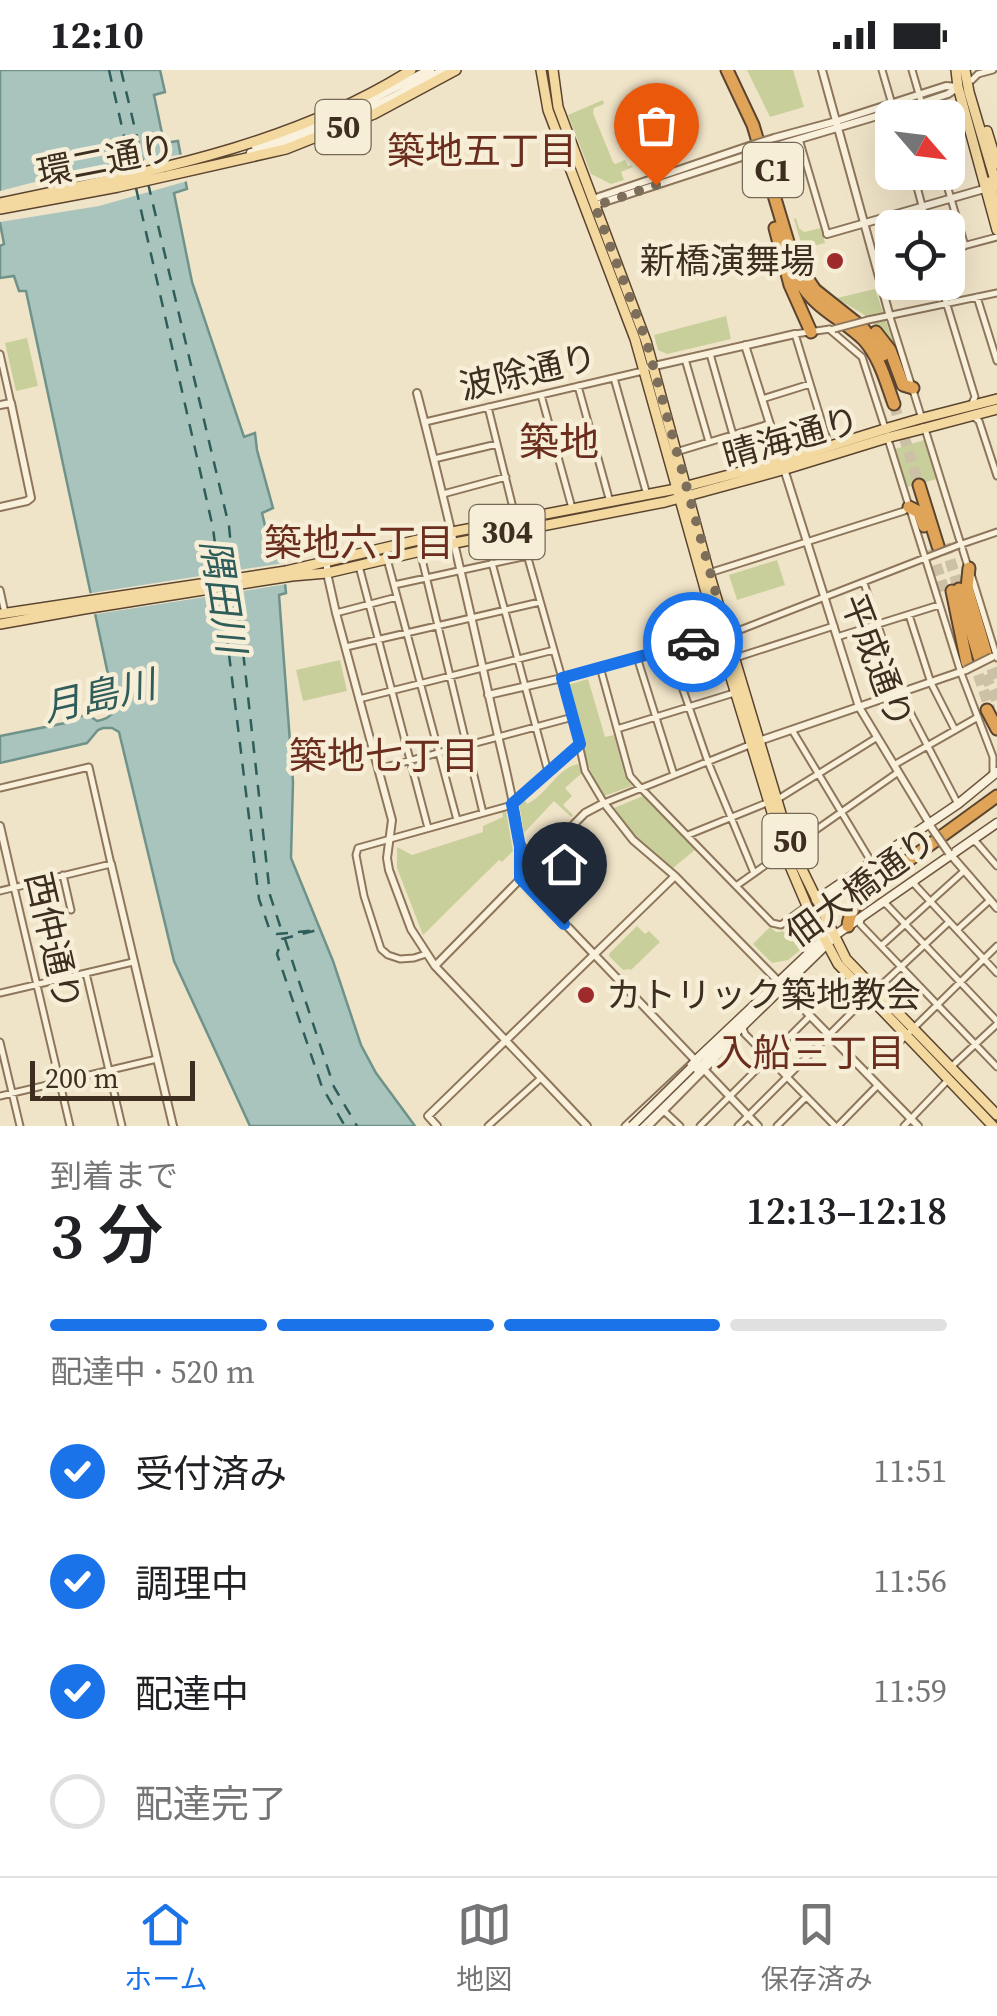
<!DOCTYPE html>
<html lang="ja">
<meta charset="utf-8">
<style>
body{margin:0;font-family:"Source Serif 4","Noto Sans JP",serif;background:#f2f2f2;color:#202124;height:100vh;display:flex;flex-direction:column;font-size:38px;white-space:nowrap}
*{box-sizing:border-box;margin:0}
p{font-size:32px;color:#757577}
.icon{flex:none;width:55px;height:55px;fill:none;stroke:currentColor;stroke-width:2;stroke-linecap:round;stroke-linejoin:round}
.map{position:relative;height:1056px;overflow:hidden}
.side{display:flex;flex-direction:column;background:#fff;flex:1}
.side>*{flex:none}
.needle{width:65px;rotate:118deg}
.fabs{position:absolute;left:875px;top:30px;display:grid;gap:20px}
.fabs a{display:grid;place-items:center;width:90px;height:90px;border-radius:15px;background:#fff;box-shadow:0 10px 40px #0002;font-size:50px}
.scale{position:absolute;left:30px;bottom:25px;width:165px;box-sizing:border-box;padding-left:10px;border:5px solid #3d2e20;border-top:0;font-size:28px;line-height:35px;white-space:nowrap;color:#3d2e20;-webkit-text-stroke:8px #f7eed8;paint-order:stroke}
.pin{position:absolute;display:grid;place-items:center;width:85px;height:85px;color:#fff;margin:-102px -42px;border-radius:50% 50% 50% 0;rotate:-45deg;box-shadow:0 0 10px #0007}
.pin .icon{rotate:45deg}
.courier{position:absolute;display:grid;place-items:center;width:100px;height:100px;margin:-50px;border:8px solid #1a73e8;border-radius:50%;background:#fff;color:#222;box-shadow:0 2px 12px #0007}
.head em{font-style:normal;font-weight:600}
.head div{display:flex;flex-direction:column-reverse}
.head{display:flex;align-items:center;justify-content:space-between;height:170px;padding:0 50px}
h1{font-size:65px;font-weight:600;line-height:75px}
.bar{display:grid;grid-template-columns:repeat(4,1fr);gap:15px 10px;align-content:center;height:120px;padding:0 50px}
.bar i{height:12px;border-radius:8px;background:#e0e0e0}
.bar .current{background:#1a73e8}
.bar p{grid-column:span 4}
ol{padding:0 50px;list-style:none}
li{display:flex;align-items:center;gap:30px;height:110px}
li p{margin-inline-start:auto}
li .icon{padding:10px;border-radius:50%;background:#1a73e8;color:#fff;stroke-width:4}
li:last-child{color:#757577}
li i{width:55px;height:55px;border:5px solid #e0e0e0;border-radius:50%}
.status{display:flex;justify-content:space-between;align-items:center;height:70px;padding:0 50px;background:#fff;direction:ltr}
.status svg{height:28px;fill:currentColor}
.tabs{display:flex;justify-content:space-around;align-items:center;height:140px;border-top:2px solid #e0e0e0;background:#fff;font-size:28px;color:#757577}
.tabs a{display:grid;justify-items:center;gap:5px}
.tabs .current{color:#1a73e8}
.map>svg:first-child{display:block}
.green{fill:#c9cf9b}
.water{fill:#a9c4bc;stroke:#6f938a;stroke-width:2.5}
.pier{fill:#f0e4c8}
.lines{fill:none;stroke-linecap:round;stroke-linejoin:round}
.ferry{stroke:#2f5d5a;stroke-width:2.5;stroke-dasharray:12 10;stroke-linecap:butt}
.motorway-tunnel{stroke:#ccc0a6;stroke-width:11;stroke-dasharray:11 5.5;stroke-linecap:butt}
.minor-casing{stroke:#8d765c;stroke-width:9}
.tertiary-casing{stroke:#8d765c;stroke-width:10}
.secondary-casing{stroke:#6f573f;stroke-width:11}
.primary-casing{stroke:#5b4430;stroke-width:12}
.motorway-casing{stroke:#5b4430;stroke-width:15}
.minor{stroke:#faf1dc;stroke-width:5}
.tertiary{stroke:#faf1dc;stroke-width:6}
.secondary{stroke:#faf1dc;stroke-width:8}
.primary{stroke:#f3d9a0;stroke-width:9}
.motorway{stroke:#e0a458;stroke-width:11}
.minor-bridge-casing{stroke:#8d765c;stroke-width:9;stroke-linecap:butt}
.tertiary-bridge-casing{stroke:#8d765c;stroke-width:10;stroke-linecap:butt}
.secondary-bridge-casing{stroke:#6f573f;stroke-width:11;stroke-linecap:butt}
.primary-bridge-casing{stroke:#5b4430;stroke-width:12;stroke-linecap:butt}
.minor-bridge{stroke:#faf1dc;stroke-width:5}
.tertiary-bridge{stroke:#faf1dc;stroke-width:6}
.secondary-bridge{stroke:#faf1dc;stroke-width:8}
.primary-bridge{stroke:#f3d9a0;stroke-width:9}
.done{stroke:#7c6e5b;stroke-width:10;stroke-dasharray:0 18}
.route{stroke:#1a73e8;stroke-width:12}
.poi-dot{fill:#9e2a2b;stroke:#f7eed8;stroke-width:4}
.labels{text-anchor:middle;dominant-baseline:central;stroke-width:9;stroke-linejoin:round;paint-order:stroke}
.shield{fill:#f7eed8;stroke:#756857;stroke-width:2.5}
.shield-label{font-size:32px;font-weight:bold;fill:#3d2e20}
.street-label{font-size:35px;fill:#3d2e20;stroke:#f7eed8}
.poi-label{font-size:35px;fill:#3d2e20;stroke:#f7eed8;text-anchor:end}
.neighbourhood-label{font-size:38px;fill:#6b2e1e;stroke:#f7eed8}
.water-label{font-size:38px;font-style:italic;fill:#2f5d5a;stroke:#f7eed8}
.quarter-label{font-size:40px;fill:#6b2e1e;stroke:#f7eed8}
</style>
<div class="status"><b>12:10</b><svg viewBox="0 0 49 12"><path d="M0 12V9h3v3zM5 12V6h3v6zM10 12V3h3v9zM15 12V0h3v12zM26 1h20v11H26zM47 4h2v5h-2z"/></svg></div>
<div class="map">
<svg width="997" height="1056" viewBox="0 0 997 1056">
<rect width="100%" height="100%" fill="#f0e4c8"/>
<!-- green -->
<path class="green" d="M 747,0 L 793,0 L 804,37 L 770,47 Z
M 603,30 L 604,34 L 594,38 L 593,43 L 613,92 L 615,94 L 625,90 L 628,96 L 632,95 L 633,97 L 621,102 L 624,110 L 611,114 L 591,104 L 568,45 Z
M 796,148 L 799,158 L 804,162 L 821,158 L 825,173 L 806,178 L 805,180 L 814,208 L 837,228 L 875,219 L 893,272 L 863,244 L 836,228 L 812,210 L 794,149 Z
M 726,246 L 731,269 L 667,284 L 658,280 L 654,265 Z
M 27,268 L 38,316 L 16,321 L 5,273 Z
M 924,370 L 937,409 L 907,417 L 895,379 Z
M 777,490 L 785,515 L 737,530 L 729,505 Z
M 340,590 L 347,621 L 303,631 L 296,600 Z
M 588,609 L 605,667 L 614,665 L 625,706 L 632,716 L 604,726 C 582,694 577,652 568,615 Z
M 578,694 L 582,703 L 565,718 L 572,726 L 563,735 L 573,745 L 571,747 L 554,731 L 524,763 L 519,734 L 525,730 L 527,734 C 547,725 557,698 578,694 Z
M 643,726 L 696,779 L 673,798 L 635,766 L 614,738 Z
M 506,741 L 513,781 L 502,792 L 499,790 L 423,865 L 397,798 L 397,777 L 412,785 L 483,762 L 483,756 L 503,747 L 502,742 Z
M 803,851 L 812,867 L 810,872 L 788,890 L 772,893 L 753,874 L 770,857 L 776,862 L 790,861 Z
M 637,856 L 645,864 L 649,861 L 660,872 L 631,900 L 629,899 L 623,900 L 609,886 L 609,884 Z"/>
<!-- water -->
<path class="water" d="M 0,0 L 160,0 L 165,22 L 154,25 L 164,73 L 178,71 L 187,119 L 174,123 L 192,212 L 244,367 L 255,363 L 257,380 L 273,438 L 262,443 L 272,485 L 282,483 L 286,523 L 279,525 L 293,712 L 291,788 L 333,891 L 361,975 L 376,1003 L 415,1056 L 250,1056 L 174,891 L 119,662 L 112,658 L 103,658 L 98,660 L 87,673 L 0,693 L 0,666 L 65,653 L 69,648 L 88,645 L 97,651 C 106,649 112,647 115,637 L 26,221 L 19,221 L 14,206 L 0,208 L 0,176 L 4,174 L 0,153 Z"/>
<!-- pier -->
<path class="pier" d="M 185,84 L 191,110 L 99,136 L 0,152 L 0,121 L 89,98 Z
M 284,493 L 287,514 L 90,545 L 85,524 Z"/>
<g class="lines">
<!-- ferry -->
<path class="ferry" d="M 109,0 L 132,101
M 121,0 L 145,101
M 148,113 L 229,456 L 234,506
M 136,118 L 213,458 L 219,506
M 236,518 L 270,825 L 282,862
M 221,519 L 259,829 L 269,858 L 277,864 L 317,860 L 282,869 L 277,884 L 322,1017 L 345,1056
M 285,869 L 334,1017 L 357,1056"/>
<!-- motorway-tunnel -->
<path class="motorway-tunnel" d="M 894,334 L 919,415
M 945,474 L 959,519
M 931,479 L 945,523
M 986,583 L 997,613
M 973,589 L 990,639
M 985,605 L 997,631"/>
<!-- minor casing -->
<g class="minor-casing">
<path id="minor" d="M 882,0 L 896,48
M 912,0 L 926,48
M 972,10 L 978,4 L 993,0
M 799,69 L 827,164
M 913,102 L 928,158
M 943,102 L 965,176
M 948,180 L 997,167
M 940,212 L 975,327 L 972,333
M 977,227 L 997,291
M 890,247 L 922,349
M 868,250 L 997,223
M 829,259 L 862,287 L 885,358
M 0,284 L 11,333
M 710,284 L 733,365
M 685,289 L 709,372
M 614,308 L 647,425
M 578,316 L 610,432
M 541,325 L 572,438
M 762,329 L 810,314
M 488,337 L 516,450
M 973,346 L 979,351 L 997,406
M 425,352 L 643,301
M 925,359 L 968,497
M 888,369 L 961,603 L 993,687 L 993,703
M 829,376 L 795,264 L 830,259
M 676,382 L 769,354
M 434,389 L 497,374
M 443,424 L 506,407
M 520,460 L 573,647 L 585,701 L 604,733 L 752,674
M 962,474 L 997,462
M 420,481 L 483,743
M 387,489 L 457,750
M 492,493 L 548,702
M 359,496 L 428,758
M 709,503 L 904,441 L 909,437
M 972,507 L 997,588
M 864,513 L 900,623 L 958,734
M 394,515 L 527,486
M 0,520 L 5,543
M 336,543 L 397,527
M 909,545 L 931,613 L 955,660
M 837,567 L 939,535
M 346,577 L 540,532
M 669,579 L 708,692 L 754,803
M 637,587 L 674,705
M 735,588 L 834,556
M 600,597 L 630,706 L 638,715 L 772,853 L 781,855 L 807,836
M 562,608 L 740,560 L 925,488
M 359,629 L 554,580
M 617,659 L 734,623
M 792,660 L 872,793
M 894,695 L 978,647
M 378,699 L 573,647
M 0,718 L 89,697 L 111,794 L 0,821
M 778,729 L 876,668
M 688,765 L 769,732
M 972,771 L 977,773 L 997,796
M 519,773 L 538,790
M 793,776 L 897,703
M 63,805 L 71,840
M 915,809 L 915,815 L 997,903
M 736,816 L 784,782
M 14,817 L 70,1056
M 881,832 L 887,835 L 997,951
M 861,849 L 860,854 L 997,997
M 957,860 L 990,830
M 881,876 L 964,801
M 426,884 L 414,888 L 400,889 L 388,885 L 381,879 L 364,826 L 356,785 L 358,778 L 512,735 L 580,673
M 86,903 L 122,1056
M 876,920 L 949,852
M 0,923 L 133,892
M 743,958 L 745,964 L 835,1056
M 0,972 L 20,1056
M 952,996 L 997,954
M 867,1004 L 997,876
M 0,1026 L 157,989
M 664,1041 L 680,1056
M 488,1056 L 541,1008
M 625,1056 L 692,993
M 649,1056 L 731,973
M 700,1056 L 810,946
M 738,1056 L 867,927
M 777,1056 L 806,1027
M 838,1056 L 878,1015
M 904,1056 L 948,1010"/>
</g>
<!-- tertiary casing -->
<g class="tertiary-casing">
<path id="tertiary" d="M 822,0 L 890,247
M 774,68 L 837,51 L 946,16 L 958,17
M 776,76 L 921,33 L 948,24 L 957,18
M 593,129 L 749,76
M 595,135 L 751,84
M 827,164 L 984,119
M 745,275 L 859,637 L 931,756
M 650,297 L 795,264
M 417,323 C 444,427 468,531 491,635 C 503,691 521,750 521,808 L 564,854
M 0,335 L 11,333 L 31,428 L 27,431 L 0,437
M 327,491 L 327,503 L 336,543 L 392,750 L 387,788 L 389,800 L 411,859 L 435,896 L 587,1056
M 488,625 L 562,608
M 759,671 L 966,600
M 0,756 L 14,817
M 950,784 L 997,838
M 111,794 L 173,1056
M 568,857 L 758,1056
M 435,896 L 585,743 L 604,733 L 633,770 L 675,806 L 779,912
M 783,918 L 918,1056
M 437,1056 L 428,1046 L 675,806"/>
</g>
<!-- secondary casing -->
<g class="secondary-casing">
<path id="secondary" d="M 255,75 L 331,49 L 430,0
M 251,83 C 319,63 382,36 444,0
M 816,830 L 958,734 L 997,702
M 691,998 L 695,991 L 824,869 L 834,866 L 997,753
M 640,1056 L 830,871"/>
</g>
<!-- primary casing -->
<g class="primary-casing">
<path id="primary" d="M 541,0 L 548,40 L 635,269 L 718,565 L 784,782 L 807,836 L 838,894 L 993,1056
M 553,0 L 558,37 L 646,271 L 709,503 L 791,777 L 846,889 L 997,1045
M 956,0 L 958,17 L 997,160
M 965,0 L 969,22 L 997,117
M 987,61 L 997,94
M 989,112 L 997,138
M 0,133 C 140,103 288,78 411,0
M 0,139 L 118,117 L 286,79 L 374,44 L 456,0
M 919,349 L 997,329
M 922,359 L 997,339
M 0,544 L 286,501 L 452,462 L 676,419 L 782,391 L 888,358
M 0,554 L 84,539 L 292,506 L 327,503 L 455,473 L 665,432 L 786,399 L 890,367"/>
</g>
<!-- motorway casing -->
<g class="motorway-casing">
<path id="motorway" d="M 727,0 L 753,55 L 800,212 C 815,239 843,249 864,270 C 880,288 886,312 894,334
M 775,158 L 790,215 L 811,262
M 803,202 L 815,220 L 863,258 L 883,285
M 876,262 L 890,280 L 903,315 L 913,318
M 919,415 L 938,476
M 909,437 L 919,442 L 924,456
M 969,498 L 967,518 L 986,583
M 959,519 L 979,587
M 952,521 L 967,593
M 987,640 L 997,659
M 848,856 C 849,842 859,829 869,819 L 997,726"/>
</g>
<!-- minor -->
<use href="#minor" class="minor"/>
<!-- tertiary -->
<use href="#tertiary" class="tertiary"/>
<!-- secondary -->
<use href="#secondary" class="secondary"/>
<!-- primary -->
<use href="#primary" class="primary"/>
<!-- motorway -->
<use href="#motorway" class="motorway"/>
<!-- minor-bridge casing -->
<g class="minor-bridge-casing">
<path id="minor-bridge" d="M 834,259 L 868,250
M 928,487 L 959,475"/>
</g>
<!-- tertiary-bridge casing -->
<g class="tertiary-bridge-casing">
<path id="tertiary-bridge" d="M 749,76 L 774,68
M 751,84 L 776,76
M 966,600 L 992,587
M 931,757 L 949,783"/>
</g>
<!-- secondary-bridge casing -->
<g class="secondary-bridge-casing">
<path id="secondary-bridge" d="M 632,1056 L 691,998"/>
</g>
<!-- primary-bridge casing -->
<g class="primary-bridge-casing">
<path id="primary-bridge" d="M 888,358 L 919,349
M 890,367 L 922,359"/>
</g>
<!-- minor-bridge -->
<use href="#minor-bridge" class="minor-bridge"/>
<!-- tertiary-bridge -->
<use href="#tertiary-bridge" class="tertiary-bridge"/>
<!-- secondary-bridge -->
<use href="#secondary-bridge" class="secondary-bridge"/>
<!-- primary-bridge -->
<use href="#primary-bridge" class="primary-bridge"/>
</g>
<g class="lines">
<!-- done -->
<path class="done" d="M 656,115 L 595,136 L 646,270 L 727,563 L 693,572"/>
<!-- route -->
<path class="route" d="M 564,854 L 520,808 L 520,777 L 512,734 L 580,674 L 562,608 L 693,572"/>
</g>
<!-- markers -->
<g class="poi-dot">
<circle cx="835" cy="191" r="10"/>
<circle cx="586" cy="925" r="10"/>
</g>
<g class="labels">
<!-- shield labels -->
<g class="shield">
<rect x="315.5" y="30" width="55" height="54" rx="8"/>
<rect x="743" y="73" width="60" height="54" rx="8"/>
<rect x="469.5" y="435" width="75" height="54" rx="8"/>
<rect x="762.5" y="744" width="55" height="54" rx="8"/>
</g>
<g class="shield-label">
<text x="343" y="57">50</text>
<text x="773" y="100">C1</text>
<text x="507" y="462">304</text>
<text x="790" y="771">50</text>
</g>
<!-- street labels -->
<g class="street-label">
<text transform="translate(106 90) rotate(-11)">環二通り</text>
<text transform="translate(528 302) rotate(-13)">波除通り</text>
<text transform="translate(791 368) rotate(-16)">晴海通り</text>
<text transform="translate(877 591) rotate(69)">平成通り</text>
<text transform="translate(861 817) rotate(-36)">佃大橋通り</text>
<text transform="translate(53 871) rotate(77)">西仲通り</text>
</g>
<!-- poi labels -->
<g class="poi-label">
<text x="815" y="191">新橋演舞場</text>
<text x="606" y="925" text-anchor="start">カトリック築地教会</text>
</g>
<!-- neighbourhood labels -->
<g class="neighbourhood-label">
<text x="482" y="81">築地五丁目</text>
<text x="359" y="473">築地六丁目</text>
<text x="384" y="686">築地七丁目</text>
<text x="810" y="983">入船三丁目</text>
</g>
<!-- water labels -->
<g class="water-label">
<text transform="translate(223 526) rotate(81)">隅田川</text>
<text transform="translate(99 626) rotate(-13)">月島川</text>
</g>
<!-- quarter labels -->
<g class="quarter-label">
<text x="559" y="372">築地</text>
</g>
</g>
</svg>
<div class="fabs">
<a><svg class="needle" viewBox="-14 -14 28 28"><path d="M0-13l5 13h-10z" fill="#e53935"/><path d="M0 13l5-13h-10z" fill="#757577"/></svg></a>
<a><svg class="icon" aria-label="locate" viewBox="0 0 24 24"><circle cx="12" cy="12" r="6"/><path d="M12 2v4M12 18v4M2 12h4M18 12h4"/></svg></a>
</div>
<div class="scale">200 m</div>
<div class="pin" style="left:656px;top:115px;background:#ea580c"><svg class="icon" aria-label="bag" viewBox="0 0 24 24"><path d="M5 8h14l-1 12H6zM9 8a3 3 0 0 1 6 0"/></svg></div>
<div class="pin" style="left:564px;top:854px;background:#1f2937"><svg class="icon" aria-label="home" viewBox="0 0 24 24"><path d="M3 11l9-7 9 7M6 9v11h12V9"/></svg></div>
<div class="courier" style="left:693px;top:572px"><svg class="icon" aria-label="car" viewBox="0 0 24 24"><path d="M5 17H2v-5l4-1 3-4h7l3 4 3 1v5h-3M9 17h6M6 11h13"/><circle cx="7" cy="17" r="2"/><circle cx="17" cy="17" r="2"/></svg></div>
</div>
<section class="side">
<div class="head"><div><h1>3 分</h1><p>到着まで</p></div><em>12:13–12:18</em></div>
<div class="bar"><i class="current"></i><i class="current"></i><i class="current"></i><i></i><p>配達中 · 520 m</p></div>
<ol>
<li><svg class="icon" aria-label="check" viewBox="0 0 24 24"><path d="M5 12l5 5 9-10"/></svg>受付済み<p>11:51</p></li>
<li><svg class="icon" aria-label="check" viewBox="0 0 24 24"><path d="M5 12l5 5 9-10"/></svg>調理中<p>11:56</p></li>
<li><svg class="icon" aria-label="check" viewBox="0 0 24 24"><path d="M5 12l5 5 9-10"/></svg>配達中<p>11:59</p></li>
<li><i></i>配達完了</li>
</ol>
</section>
<nav class="tabs">
<a class="current"><svg class="icon" aria-label="home" viewBox="0 0 24 24"><path d="M3 11l9-7 9 7M6 9v11h12V9"/></svg>ホーム</a>
<a><svg class="icon" aria-label="map" viewBox="0 0 24 24"><path d="M3 6l6-2 6 2 6-2v14l-6 2-6-2-6 2zM9 4v14M15 6v14"/></svg>地図</a>
<a><svg class="icon" aria-label="saved" viewBox="0 0 24 24"><path d="M7 4h10v16l-5-4-5 4z"/></svg>保存済み</a>
</nav>
